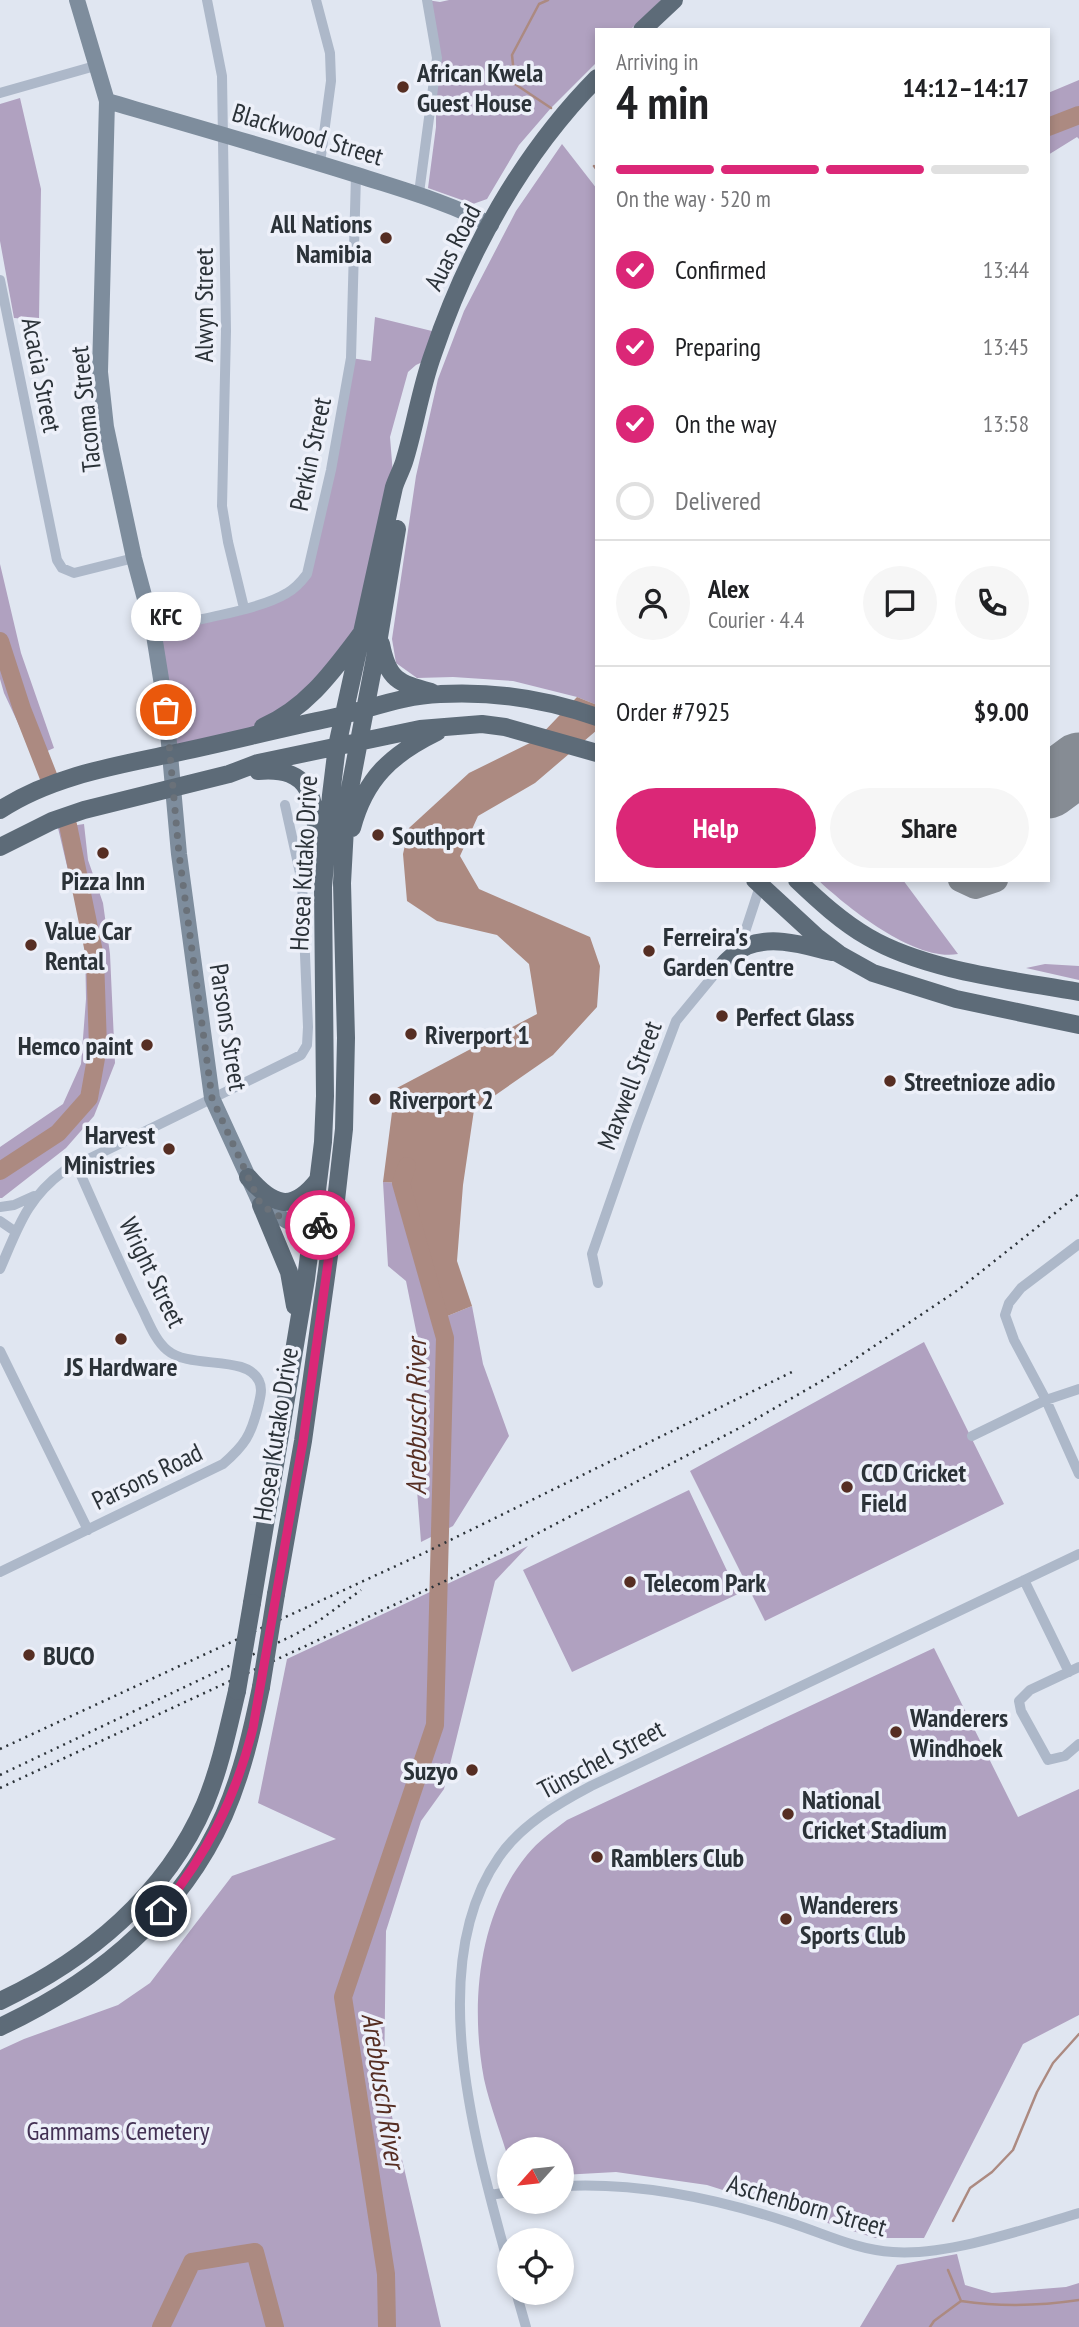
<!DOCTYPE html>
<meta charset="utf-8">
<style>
body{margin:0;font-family:"PT Sans Narrow",sans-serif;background:#f6f6f6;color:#202124;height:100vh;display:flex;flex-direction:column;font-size:26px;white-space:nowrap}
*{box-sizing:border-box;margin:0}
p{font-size:23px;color:#757577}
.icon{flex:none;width:38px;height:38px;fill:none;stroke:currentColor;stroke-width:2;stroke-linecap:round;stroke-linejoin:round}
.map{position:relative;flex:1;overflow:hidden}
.details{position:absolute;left:595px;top:28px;width:455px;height:854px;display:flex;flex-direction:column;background:#fff;border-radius:0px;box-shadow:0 4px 10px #0003}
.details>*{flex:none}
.needle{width:46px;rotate:243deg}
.buttons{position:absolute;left:497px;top:2137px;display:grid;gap:14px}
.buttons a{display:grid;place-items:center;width:77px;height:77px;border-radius:50%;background:#fff;box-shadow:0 4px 10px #0003;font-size:35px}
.pin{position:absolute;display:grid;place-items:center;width:60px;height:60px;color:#fff;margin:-30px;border:4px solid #fff;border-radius:50%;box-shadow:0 2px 7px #0007}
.courier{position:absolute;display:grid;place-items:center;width:70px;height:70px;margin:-35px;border:5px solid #db2777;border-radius:50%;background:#fff;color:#222;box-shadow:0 2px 9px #0007}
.bubble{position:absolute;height:49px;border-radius:24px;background:#fff;box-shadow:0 4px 10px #0003;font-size:23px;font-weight:700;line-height:49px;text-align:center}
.head em{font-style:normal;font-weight:700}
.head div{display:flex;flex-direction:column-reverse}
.head{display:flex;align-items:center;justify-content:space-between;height:119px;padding:0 21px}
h1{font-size:46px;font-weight:700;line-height:52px}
.bar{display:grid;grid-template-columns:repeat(4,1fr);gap:10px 7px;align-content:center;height:84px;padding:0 21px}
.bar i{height:9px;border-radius:5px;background:#e0e0e0}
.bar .active{background:#db2777}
.bar p{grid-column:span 4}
.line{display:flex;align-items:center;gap:18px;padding:0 21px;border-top:2px solid #e0e0e0}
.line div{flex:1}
.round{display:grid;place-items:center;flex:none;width:74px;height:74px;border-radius:37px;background:#f6f6f6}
ol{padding:0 21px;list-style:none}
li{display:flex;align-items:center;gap:21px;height:77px}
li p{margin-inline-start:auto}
li .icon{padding:7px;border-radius:50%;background:#db2777;color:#fff;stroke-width:4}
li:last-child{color:#757577}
li i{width:38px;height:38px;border:4px solid #e0e0e0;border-radius:50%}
.action{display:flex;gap:14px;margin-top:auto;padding:14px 21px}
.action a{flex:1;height:80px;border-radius:42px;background:#db2777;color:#fff;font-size:28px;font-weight:700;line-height:80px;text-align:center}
.action a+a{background:#f6f6f6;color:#202124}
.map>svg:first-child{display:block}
.green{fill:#b0a1c0}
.water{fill:#ac8a81}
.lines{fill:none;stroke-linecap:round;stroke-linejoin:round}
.stream{stroke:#ac8a81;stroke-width:2.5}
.river{stroke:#ac8a81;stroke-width:18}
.taxiway{stroke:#868c94;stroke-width:24}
.runway{stroke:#868c94;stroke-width:63}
.street{stroke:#adb8c9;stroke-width:10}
.secondary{stroke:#7e8d9d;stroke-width:16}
.primary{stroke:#5d6b78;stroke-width:18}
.rail{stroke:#2b3238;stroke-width:2.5;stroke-dasharray:2 5;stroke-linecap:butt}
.primary-bridge{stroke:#5d6b78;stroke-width:18}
.done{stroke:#6a7179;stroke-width:7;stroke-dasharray:0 12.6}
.route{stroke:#db2777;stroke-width:9}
.poi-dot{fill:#562e23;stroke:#edf0f9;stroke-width:2.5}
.labels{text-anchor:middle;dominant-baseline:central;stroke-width:7;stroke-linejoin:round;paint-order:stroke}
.poi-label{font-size:26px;font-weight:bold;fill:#2b3238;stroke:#edf0f9;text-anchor:start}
.street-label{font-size:26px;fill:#2b3238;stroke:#edf0f9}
.park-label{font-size:26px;fill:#433154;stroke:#edf0f9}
.water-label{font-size:28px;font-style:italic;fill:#562e23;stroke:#edf0f9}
</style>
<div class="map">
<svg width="1079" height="2327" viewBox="0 0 1079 2327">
<rect width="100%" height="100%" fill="#e0e6f1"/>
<!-- green -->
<path class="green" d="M 427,0 L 440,2 L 449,0 L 661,0 L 630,30 L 597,30 L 597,62 L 551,108 L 519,145 L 487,199 L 473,204 L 428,188 L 436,127 L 436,76 Z
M 1079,80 L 1079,139 L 1077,137 L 1048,155 L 1048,93 Z
M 20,98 L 41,189 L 39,320 L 14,318 L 0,241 L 0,104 Z
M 562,144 L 597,189 L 597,705 L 577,697 L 513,681 L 453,677 L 417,678 L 396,663 L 392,639 L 416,476 L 438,379 L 464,311 L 516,211 Z
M 375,317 L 440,333 L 431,358 L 416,365 L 408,372 L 390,437 L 394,487 L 365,629 L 314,685 L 238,738 L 170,754 L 153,629 L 285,595 L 307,574 L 351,358 L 371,361 Z
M 0,564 L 21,653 L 54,748 L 34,757 L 4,693 L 0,679 Z
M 84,824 L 88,860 L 103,903 L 110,954 L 115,1063 L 94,1116 L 66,1148 L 2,1198 L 0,1198 L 0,1147 L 63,1104 L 81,1064 L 86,999 L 85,942 L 58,828 Z
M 818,880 L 903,880 L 958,954 C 915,962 848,908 818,880 Z
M 1045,964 L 1079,966 L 1079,980 L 1026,968 Z
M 383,1182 L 401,1183 L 440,1319 L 472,1306 L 483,1364 L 509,1436 L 453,1526 L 421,1542 L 415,1464 L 426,1380 L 406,1281 L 388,1266 Z
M 924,1342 L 1004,1504 L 765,1621 L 690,1471 Z
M 689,1490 L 738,1594 L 572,1672 L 523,1570 Z
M 528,1546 L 495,1581 L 444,1789 L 421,1821 L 386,1931 L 384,2082 L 441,2327 L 0,2327 L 0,2050 L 24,2039 L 118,2005 L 150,1983 L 232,1876 L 336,1839 L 258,1803 L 287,1659 Z
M 934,1648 L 1018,1817 L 1079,1789 L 1079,2015 L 1023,2044 L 924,2238 L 875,2238 L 707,2185 L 616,2172 L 562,2175 L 562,2149 L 509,2149 L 509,2161 C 501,2134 490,2106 484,2079 C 470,2005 478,1915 527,1855 C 538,1841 554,1830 567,1820 Z
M 957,2254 L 965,2285 L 992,2293 L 1066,2287 L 1079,2283 L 1079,2327 L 860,2327 L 897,2265 Z"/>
<!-- water -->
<path class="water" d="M 577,697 L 597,705 L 597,730 L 535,783 L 478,816 L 460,856 L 479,889 L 590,937 L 600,966 L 597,1007 L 553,1055 L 474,1110 L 463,1185 L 457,1261 L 472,1306 L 440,1319 L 401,1183 L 383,1182 L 395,1089 L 537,1014 L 529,964 L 497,935 L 437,921 L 407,901 L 403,854 L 409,828 L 469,773 L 536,740 Z"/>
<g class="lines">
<!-- stream -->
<path class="stream" d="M 548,0 L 539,4 L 512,55 L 515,84 L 551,108
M 594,166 L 597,170
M 953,2221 L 970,2188 L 992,2172 L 1013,2150 L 1037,2092 L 1053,2063 L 1079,2034
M 948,2270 L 961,2301
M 930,2327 L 934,2321 L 961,2301 C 1001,2307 1039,2306 1079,2300"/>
<!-- river -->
<path class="river" d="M 1048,127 L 1079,115
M 0,641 L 22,709 L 51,783
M 0,1171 L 58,1133 L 89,1098 L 98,1047 L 95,957 L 68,825
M 161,2327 L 192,2262 L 255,2252 L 275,2327
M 387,2327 L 386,2274 L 343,1997 L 435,1725 L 445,1338 L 401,1183 L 407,1166"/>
<!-- taxiway -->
<path class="taxiway" d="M 1048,788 L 1050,786
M 960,880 L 975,887 L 996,880"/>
<!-- runway -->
<path class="runway" d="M 1048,787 L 1079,764"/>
<!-- street -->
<path class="street" d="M 207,0 L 222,76 L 226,331 L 222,506 L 228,542 L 244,608
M 316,0 L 330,53 L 331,81 L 320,163
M 0,93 L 95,66
M 419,193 L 437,58 L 427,0
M 0,280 L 57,560 L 62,568 L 74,573 L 134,558
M 153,629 C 188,621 258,611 287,593 C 296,588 301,582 307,574 L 331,470 L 351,358 L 356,175
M 0,1207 L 14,1205 L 34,1196
M 0,1221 L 16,1232
M 1079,1244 L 1021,1288 L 1009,1303 L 1005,1315 L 1014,1340 L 1046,1400 L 1079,1474
M 0,1269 C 18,1228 26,1199 64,1171 L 301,1055 L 307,1045 L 308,1027 L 302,882 L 285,805
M 598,1283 L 592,1254 L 637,1125 L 676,1021 L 742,941 L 761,883
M 0,1351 L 88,1530
M 972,1436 L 1046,1400 L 1079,1389
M 0,1572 L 223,1464 C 245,1445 251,1435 258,1407 C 260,1398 263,1389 259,1381 C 247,1354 190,1370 167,1350 C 154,1339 148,1320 140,1305 C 117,1258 97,1211 76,1164
M 1024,1580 L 1069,1672
M 1079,1667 L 1030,1690 L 1019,1701 L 1021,1711 L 1048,1760 L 1065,1756 L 1079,1744
M 562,2186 C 638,2182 719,2199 791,2223 C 825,2234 857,2250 893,2252 C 948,2256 1025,2229 1079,2213
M 490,2195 L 509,2192
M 509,2267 C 477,2149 422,1967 499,1857 C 521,1825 557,1804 591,1786 L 1079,1554
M 516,2292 L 526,2327"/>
<!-- secondary -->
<path class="secondary" d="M 77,0 L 107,101 L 100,372 L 106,427 L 134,558 L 153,629 L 166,710 L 179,854 L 212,1098 L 261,1205 L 287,1221 L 326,1226
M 107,101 C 190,125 274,149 357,175 C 403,190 448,202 491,225"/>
<!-- primary -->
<path class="primary" d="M 642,30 L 674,0
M 381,644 C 388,680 398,683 431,692
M 263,727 C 307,708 333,671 361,634
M 258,771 C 312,766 315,799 317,843
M 0,810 C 50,777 113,766 171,754 C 224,743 278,729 331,718 C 367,710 403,695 440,694 C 494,691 546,699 597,717
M 352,828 C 365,778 392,754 437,732
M 0,847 L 52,821 L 84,810 L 229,774 L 258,763 L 420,729 L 482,724 L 505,727 L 597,753
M 755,880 L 818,938 L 839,954 L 873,973 L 956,999 L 1079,1025
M 797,880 C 819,901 842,922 868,937 C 926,971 1013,980 1079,992
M 725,963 C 732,957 739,949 747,946 C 774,935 806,946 832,952
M 248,1177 C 273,1206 292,1213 318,1180
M 261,1205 L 289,1272 L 295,1306
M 276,1594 L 303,1441 L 333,1227 L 344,1129 L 346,1038 L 342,883 L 346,809 L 379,637 L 397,529
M 252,1603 L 306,1279 L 323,1142 L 325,1096 L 323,887 L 331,795 L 337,746 L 394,487 C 397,478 401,471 404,462 C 415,427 420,390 433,354 C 467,253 522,154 597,78
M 0,2001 C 87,1960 166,1895 205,1804 C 220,1768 228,1729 237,1691
M 0,2027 C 96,1982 180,1914 224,1815 C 242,1774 252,1731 261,1687"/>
<!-- rail -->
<path class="rail" d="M 0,1749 L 424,1553 L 796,1370
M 0,1775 L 296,1634 L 320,1620 L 361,1590
M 0,1788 L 454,1577 L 749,1423 L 825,1379 L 958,1290 L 1079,1194"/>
<!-- primary-bridge -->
<path class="primary-bridge" d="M 261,1687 L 276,1594
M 237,1691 L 252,1603"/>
</g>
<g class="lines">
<!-- done -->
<path class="done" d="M 166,710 L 179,854 L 212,1098 L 261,1205 L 287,1221 L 320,1225"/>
<!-- route -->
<path class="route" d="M 161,1911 C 207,1854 235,1800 253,1728 L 303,1441 L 333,1227 L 320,1225"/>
</g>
<!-- markers -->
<g class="poi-dot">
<circle cx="403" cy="87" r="7"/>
<circle cx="386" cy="238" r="7"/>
<circle cx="378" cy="835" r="7"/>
<circle cx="103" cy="853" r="7"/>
<circle cx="31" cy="945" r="7"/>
<circle cx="649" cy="951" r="7"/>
<circle cx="722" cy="1016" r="7"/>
<circle cx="411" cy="1034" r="7"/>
<circle cx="147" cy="1045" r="7"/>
<circle cx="890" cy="1081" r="7"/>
<circle cx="375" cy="1099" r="7"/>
<circle cx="169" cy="1149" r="7"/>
<circle cx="121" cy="1339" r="7"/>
<circle cx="847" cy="1487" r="7"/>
<circle cx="630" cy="1582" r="7"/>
<circle cx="29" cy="1655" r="7"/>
<circle cx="896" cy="1732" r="7"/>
<circle cx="472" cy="1770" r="7"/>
<circle cx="788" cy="1814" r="7"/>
<circle cx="597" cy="1857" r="7"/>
<circle cx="786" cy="1919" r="7"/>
</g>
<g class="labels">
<!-- poi labels -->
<g class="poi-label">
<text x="417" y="72">African Kwela<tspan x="417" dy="30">Guest House</tspan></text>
<text x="372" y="223" text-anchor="end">All Nations<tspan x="372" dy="30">Namibia</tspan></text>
<text x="392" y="835">Southport</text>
<text x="103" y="880" text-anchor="middle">Pizza Inn</text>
<text x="45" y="930">Value Car<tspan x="45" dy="30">Rental</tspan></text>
<text x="663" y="936">Ferreira's<tspan x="663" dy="30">Garden Centre</tspan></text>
<text x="736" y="1016">Perfect Glass</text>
<text x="425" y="1034">Riverport 1</text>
<text x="133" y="1045" text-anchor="end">Hemco paint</text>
<text x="904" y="1081">Streetnioze adio</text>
<text x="389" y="1099">Riverport 2</text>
<text x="155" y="1134" text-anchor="end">Harvest<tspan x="155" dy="30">Ministries</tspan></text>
<text x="121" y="1366" text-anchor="middle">JS Hardware</text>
<text x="861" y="1472">CCD Cricket<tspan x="861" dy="30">Field</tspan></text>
<text x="644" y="1582">Telecom Park</text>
<text x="43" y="1655">BUCO</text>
<text x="910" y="1717">Wanderers<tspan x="910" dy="30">Windhoek</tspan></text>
<text x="458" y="1770" text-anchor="end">Suzyo</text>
<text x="802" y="1799">National<tspan x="802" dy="30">Cricket Stadium</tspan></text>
<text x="611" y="1857">Ramblers Club</text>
<text x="800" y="1904">Wanderers<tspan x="800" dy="30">Sports Club</tspan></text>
</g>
<!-- street labels -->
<g class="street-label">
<text transform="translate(308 134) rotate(17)">Blackwood Street</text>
<text transform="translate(452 247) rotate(-63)">Auas Road</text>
<text transform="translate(203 305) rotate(-90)">Alwyn Street</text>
<text transform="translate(42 375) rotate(79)">Acacia Street</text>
<text transform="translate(85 409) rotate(-96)">Tacoma Street</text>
<text transform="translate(310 454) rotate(-78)">Perkin Street</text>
<text transform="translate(303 863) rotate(-87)">Hosea Kutako Drive</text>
<text transform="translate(229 1027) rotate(81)">Parsons Street</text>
<text transform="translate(629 1085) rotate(-69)">Maxwell Street</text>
<text transform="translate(153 1272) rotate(64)">Wright Street</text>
<text transform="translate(275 1434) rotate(-81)">Hosea Kutako Drive</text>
<text transform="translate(147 1476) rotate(-26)">Parsons Road</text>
<text transform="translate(601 1759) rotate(-28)">Tünschel Street</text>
<text transform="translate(807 2205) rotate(16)">Aschenborn Street</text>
</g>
<!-- park labels -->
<g class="park-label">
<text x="118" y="2130">Gammams Cemetery</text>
</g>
<!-- water labels -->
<g class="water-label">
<text transform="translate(415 1417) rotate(-90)">Arebbusch River</text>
<text transform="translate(384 2090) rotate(81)">Arebbusch River</text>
</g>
</g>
</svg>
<div class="buttons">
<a><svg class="needle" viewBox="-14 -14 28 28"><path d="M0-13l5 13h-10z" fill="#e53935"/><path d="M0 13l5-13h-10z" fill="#757577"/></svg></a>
<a><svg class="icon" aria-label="locate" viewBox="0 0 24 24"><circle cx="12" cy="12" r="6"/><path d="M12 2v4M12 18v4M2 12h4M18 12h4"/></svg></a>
</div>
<div class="pin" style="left:166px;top:710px;background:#ea580c"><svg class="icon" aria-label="bag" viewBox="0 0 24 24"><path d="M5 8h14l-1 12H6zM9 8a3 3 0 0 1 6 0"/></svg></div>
<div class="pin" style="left:161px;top:1911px;background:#1f2937"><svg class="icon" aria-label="home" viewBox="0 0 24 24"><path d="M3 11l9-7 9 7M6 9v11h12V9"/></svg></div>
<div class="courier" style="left:320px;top:1225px"><svg class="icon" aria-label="bike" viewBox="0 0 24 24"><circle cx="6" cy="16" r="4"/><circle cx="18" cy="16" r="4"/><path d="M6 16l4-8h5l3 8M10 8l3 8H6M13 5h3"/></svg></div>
<div class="bubble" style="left:131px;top:592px;width:70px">KFC</div>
<section class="details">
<div class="head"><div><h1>4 min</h1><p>Arriving in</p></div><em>14:12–14:17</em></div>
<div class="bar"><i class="active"></i><i class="active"></i><i class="active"></i><i></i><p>On the way · 520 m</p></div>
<ol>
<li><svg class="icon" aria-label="check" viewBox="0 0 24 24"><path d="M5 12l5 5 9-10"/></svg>Confirmed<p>13:44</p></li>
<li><svg class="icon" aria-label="check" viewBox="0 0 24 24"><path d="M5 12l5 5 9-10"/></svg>Preparing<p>13:45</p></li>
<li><svg class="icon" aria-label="check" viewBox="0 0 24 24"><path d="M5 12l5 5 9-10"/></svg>On the way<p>13:58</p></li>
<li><i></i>Delivered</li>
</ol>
<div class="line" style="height:126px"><a class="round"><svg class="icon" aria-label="person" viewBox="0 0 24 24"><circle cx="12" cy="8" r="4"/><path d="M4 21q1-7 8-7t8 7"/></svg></a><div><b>Alex</b><p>Courier · 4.4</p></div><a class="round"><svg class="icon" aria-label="chat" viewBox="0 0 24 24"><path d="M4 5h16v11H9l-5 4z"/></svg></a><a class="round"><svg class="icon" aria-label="phone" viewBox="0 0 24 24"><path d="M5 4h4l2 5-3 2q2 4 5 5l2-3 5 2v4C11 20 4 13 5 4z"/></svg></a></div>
<div class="line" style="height:91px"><div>Order #7925</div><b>$9.00</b></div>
<div class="action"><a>Help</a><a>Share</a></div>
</section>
</div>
